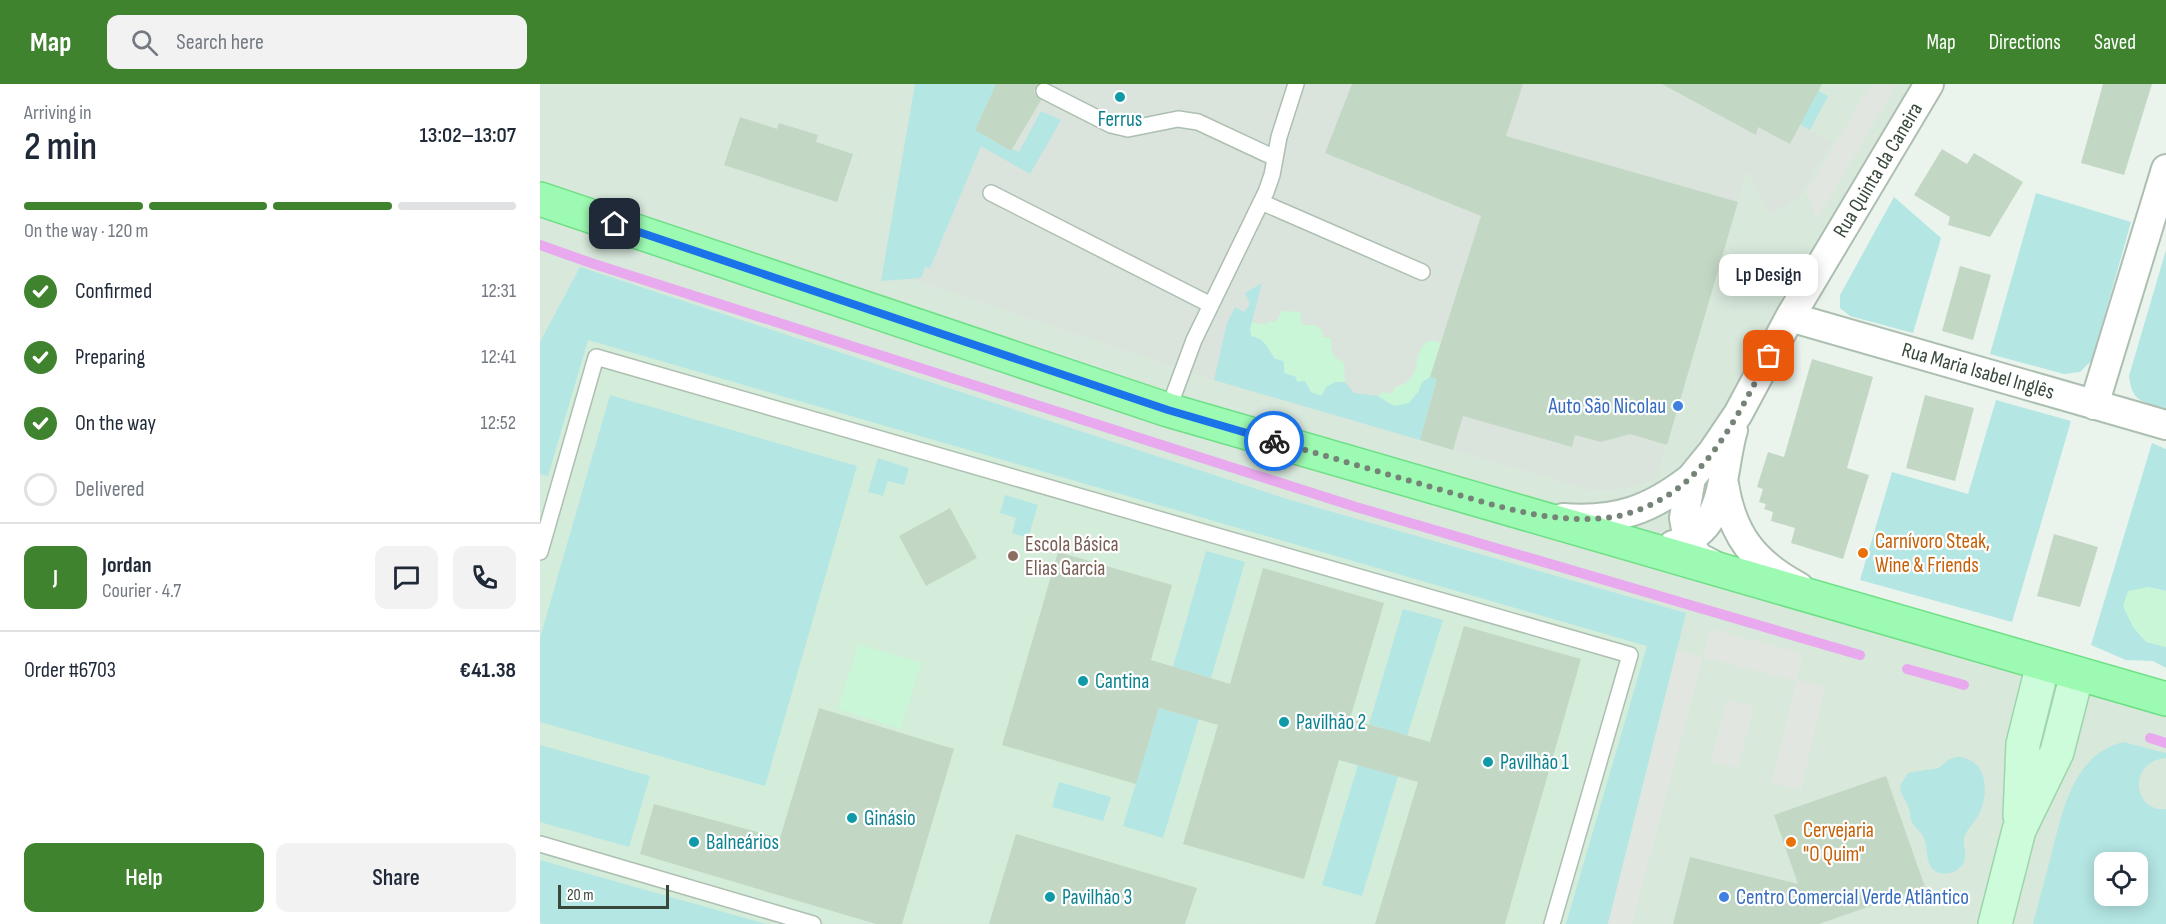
<!DOCTYPE html>
<meta charset="utf-8">
<style>
body{margin:0;font-family:"Sofia Sans Condensed",sans-serif;background:#f2f2f3;color:#1f2937;height:100vh;display:flex;flex-direction:column;font-size:22px;white-space:nowrap}
*{box-sizing:border-box;margin:0}
p{font-size:20px;color:#747a83}
.icon{flex:none;width:33px;height:33px;fill:none;stroke:currentColor;stroke-width:2;stroke-linecap:round;stroke-linejoin:round}
.map{position:relative;flex:1;overflow:hidden}
.side{display:flex;flex-direction:column;background:#fff;width:540px}
.side>*{flex:none}
.fabs{position:absolute;left:1554px;top:768px;display:grid;gap:12px}
.fabs a{display:grid;place-items:center;width:54px;height:54px;border-radius:12px;background:#fff;box-shadow:0 3px 15px #0003;font-size:30px}
.scale{position:absolute;left:18px;bottom:15px;width:111px;box-sizing:border-box;padding-left:6px;border:3px solid #38483a;border-top:0;font-size:16px;line-height:21px;white-space:nowrap;color:#38483a;-webkit-text-stroke:4px #fff;paint-order:stroke}
.pin{position:absolute;display:grid;place-items:center;width:51px;height:51px;color:#fff;margin:-26px;border-radius:12px;box-shadow:0 3px 9px #0006}
.courier{position:absolute;display:grid;place-items:center;width:60px;height:60px;margin:-30px;border:4px solid #1a73e8;border-radius:50%;background:#fff;color:#222;box-shadow:0 2px 8px #0007}
.bubble{position:absolute;height:42px;border-radius:12px;background:#fff;box-shadow:0 3px 15px #0003;font-size:20px;font-weight:600;line-height:42px;text-align:center}
.overview em{font-style:normal;font-weight:600}
.overview div{display:flex;flex-direction:column-reverse}
.overview{display:flex;align-items:center;justify-content:space-between;height:102px;padding:0 24px}
h1{font-size:39px;font-weight:600;line-height:45px}
.bar{display:grid;grid-template-columns:repeat(4,1fr);gap:9px 6px;align-content:center;height:72px;padding:0 24px}
.bar i{height:8px;border-radius:4px;background:#e0e1e3}
.bar .selected{background:#40832e}
.bar p{grid-column:span 4}
.line{display:flex;align-items:center;gap:15px;padding:0 24px;border-top:2px solid #e0e1e3}
.line div{flex:1}
.round{display:grid;place-items:center;flex:none;width:63px;height:63px;border-radius:12px;background:#f2f2f3}
ol{padding:0 24px;list-style:none}
li{display:flex;align-items:center;gap:18px;height:66px}
li p{margin-inline-start:auto}
li .icon{padding:6px;border-radius:50%;background:#40832e;color:#fff;stroke-width:4}
li:last-child{color:#747a83}
li i{width:33px;height:33px;border:3px solid #e0e1e3;border-radius:50%}
.button{display:flex;gap:12px;margin-top:auto;padding:12px 24px}
.button a{flex:1;height:69px;border-radius:12px;background:#40832e;color:#fff;font-size:24px;font-weight:600;line-height:69px;text-align:center}
.button a+a{background:#f2f2f3;color:#1f2937}
header{display:flex;align-items:center;gap:36px;box-sizing:border-box;height:84px;padding:0 30px;background:#40832e;color:#fff}
header strong{font-size:28px}
nav{display:flex;gap:33px;margin-inline-start:auto;font-size:21px}
.search{width:420px;height:54px;background:#f2f2f3;display:flex;align-items:center;gap:15px;box-sizing:border-box;padding:0 21px;border-radius:12px;color:#747a83;font-size:22px}
main{display:flex;flex:1;min-height:0}
.map>svg:first-child{display:block}
.residential{fill:#d8e8db;fill-rule:evenodd}
.industrial{fill:#dbe4dc}
.education{fill:#d4ecda}
.green{fill:#b4e6e4;fill-rule:evenodd}
.sand{fill:#c8f6d6}
.parking{fill:#e1e6e1}
.lines{fill:none;stroke-linecap:round;stroke-linejoin:round}
.stream{stroke:#e8a9ee;stroke-width:10}
.building{fill:#c2d8c5}
.lane-casing{stroke:#acbfb0;stroke-width:18}
.street-casing{stroke:#acbfb0;stroke-width:32}
.secondary-casing{stroke:#9ed5ac;stroke-width:36}
.primary-casing{stroke:#6ddf85;stroke-width:36}
.lane{stroke:#fff;stroke-width:15}
.street{stroke:#fff;stroke-width:28}
.secondary{stroke:#ccfcd9;stroke-width:33}
.primary{stroke:#9dfab2;stroke-width:33}
.done{stroke:#768478;stroke-width:6;stroke-dasharray:0 10.8}
.route{stroke:#1a73e8;stroke-width:8}
.culture-dot{fill:#0f9aa8;stroke:#fff;stroke-width:2}
.shop-dot{fill:#3f7fe0;stroke:#fff;stroke-width:2}
.food-dot{fill:#e8710a;stroke:#fff;stroke-width:2}
.education-dot{fill:#8d6e63;stroke:#fff;stroke-width:2}
.labels{text-anchor:middle;dominant-baseline:central;stroke-width:4.5;stroke-linejoin:round;paint-order:stroke}
.culture-label{font-size:21px;fill:#0d838f;stroke:#fff;text-anchor:start}
.street-label{font-size:21px;fill:#38483a;stroke:#fff}
.shop-label{font-size:21px;fill:#366cbe;stroke:#fff;text-anchor:end}
.food-label{font-size:21px;fill:#c56008;stroke:#fff;text-anchor:start}
.education-label{font-size:21px;fill:#785e54;stroke:#fff;text-anchor:start}
</style>
<header>
<strong>Map</strong>
<div class="search"><svg class="icon" aria-label="search" viewBox="0 0 24 24"><circle cx="10" cy="10" r="6"/><path d="M15 15l6 6"/></svg>Search here</div>
<nav><a>Map</a><a>Directions</a><a>Saved</a></nav>
</header>
<main>
<section class="side">
<div class="overview"><div><h1>2 min</h1><p>Arriving in</p></div><em>13:02–13:07</em></div>
<div class="bar"><i class="selected"></i><i class="selected"></i><i class="selected"></i><i></i><p>On the way · 120 m</p></div>
<ol>
<li><svg class="icon" aria-label="check" viewBox="0 0 24 24"><path d="M5 12l5 5 9-10"/></svg>Confirmed<p>12:31</p></li>
<li><svg class="icon" aria-label="check" viewBox="0 0 24 24"><path d="M5 12l5 5 9-10"/></svg>Preparing<p>12:41</p></li>
<li><svg class="icon" aria-label="check" viewBox="0 0 24 24"><path d="M5 12l5 5 9-10"/></svg>On the way<p>12:52</p></li>
<li><i></i>Delivered</li>
</ol>
<div class="line" style="height:108px"><b class="round" style="background:#40832e;color:#fff">J</b><div><b>Jordan</b><p>Courier · 4.7</p></div><a class="round"><svg class="icon" aria-label="chat" viewBox="0 0 24 24"><path d="M4 5h16v11H9l-5 4z"/></svg></a><a class="round"><svg class="icon" aria-label="phone" viewBox="0 0 24 24"><path d="M5 4h4l2 5-3 2q2 4 5 5l2-3 5 2v4C11 20 4 13 5 4z"/></svg></a></div>
<div class="line" style="height:78px"><div>Order #6703</div><b>€41.38</b></div>
<div class="button"><a>Help</a><a>Share</a></div>
</section>
<div class="map">
<svg width="1626" height="840" viewBox="0 0 1626 840">
<rect width="100%" height="100%" fill="#eaf4ec"/>
<!-- residential -->
<path class="residential" d="M 0,0 L 1389,0 L 1198,330 L 1164,407 L 1148,465 L 1626,627 L 1626,840 L 0,840 ZM 1564,778 L 1598,778 L 1598,812 L 1564,812 Z"/>
<!-- industrial -->
<path class="industrial" d="M 456,0 L 1185,0 L 1292,58 L 1259,113 L 1229,132 L 1210,90 L 1206,89 L 1127,361 L 1125,361 L 1118,393 L 1097,402 L 1075,406 L 1050,406 L 674,296 L 371,195 Z"/>
<!-- education -->
<path class="education" d="M 40,183 L 747,415 L 1146,529 L 1068,840 L 0,839 L 0,258 Z"/>
<!-- green -->
<path class="green" d="M 375,0 L 456,0 L 435,46 L 471,67 L 473,65 L 479,68 L 501,27 L 521,36 L 490,90 L 441,62 L 390,184 L 385,183 L 381,194 L 341,197 Z
M 1185,0 L 1271,3 L 1288,12 L 1270,46 Z
M 1496,109 L 1591,138 L 1552,276 L 1540,288 L 1524,290 L 1450,270 Z
M 1354,113 L 1401,154 L 1373,249 L 1310,232 L 1300,224 L 1300,211 Z
M 1626,166 L 1626,324 C 1603,318 1592,319 1589,292 Z
M 40,183 L 747,415 L 1146,529 L 1068,840 L 1026,840 L 1107,562 L 48,256 L 8,392 L 0,390 L 0,258 Z
M 722,199 L 710,245 L 726,258 L 728,265 L 765,296 L 786,303 L 795,298 L 805,298 L 814,309 L 838,312 L 854,322 L 878,308 L 882,298 L 890,293 L 897,295 L 880,356 L 674,296 L 687,239 L 695,223 L 704,228 L 710,220 L 705,209 Z
M 70,311 L 317,382 L 225,702 L 0,638 L 0,554 Z
M 1456,316 L 1531,337 L 1472,538 L 1320,496 L 1352,388 L 1428,410 Z
M 1612,359 L 1626,365 L 1626,507 L 1608,503 L 1606,557 L 1626,563 L 1626,584 L 1613,577 L 1586,576 L 1551,561 Z
M 338,374 L 369,384 L 364,401 L 348,397 L 343,412 L 328,408 Z
M 465,411 L 498,421 L 488,454 L 472,449 L 476,434 L 460,429 Z
M 666,467 L 705,478 L 671,594 L 633,583 Z
M 863,525 L 903,536 L 867,652 L 829,640 Z
M 619,624 L 659,635 L 623,754 L 583,742 Z
M 1583,658 L 1626,669 L 1626,674 C 1587,677 1593,729 1626,725 L 1626,840 L 1493,840 C 1499,816 1506,792 1512,768 C 1523,726 1533,671 1583,658 ZM 1598,778 L 1598,812 L 1564,812 L 1564,778 Z
M 0,661 L 110,692 L 89,763 L 0,738 Z
M 1416,673 C 1446,673 1450,706 1440,728 C 1436,737 1429,743 1425,751 C 1421,760 1428,769 1424,778 C 1421,783 1416,788 1410,789 C 1383,793 1389,767 1384,754 C 1382,748 1376,745 1373,740 C 1369,734 1371,728 1368,722 C 1365,713 1361,714 1360,702 L 1368,689 L 1399,684 L 1408,676 Z
M 818,681 L 858,692 L 822,812 L 782,801 Z
M 519,698 L 571,713 L 563,737 L 512,723 Z
M 0,776 L 226,840 L 4,840 L 0,839 Z"/>
<!-- sand -->
<path class="sand" d="M 742,227 L 761,228 L 760,237 L 764,241 L 775,241 L 782,246 L 783,253 L 791,254 C 791,267 791,273 804,278 L 805,298 L 795,298 L 786,303 L 782,312 L 771,308 L 765,297 L 757,298 L 756,293 L 744,289 L 744,277 L 735,275 C 727,264 726,255 711,252 L 710,245 L 712,238 L 725,241 L 729,237 L 736,238 Z
M 891,256 L 901,259 L 890,293 L 882,298 L 878,308 L 869,319 L 854,322 L 838,312 L 843,307 L 847,310 L 853,308 L 855,303 C 887,296 868,266 891,256 Z
M 1608,503 L 1626,507 L 1626,563 L 1606,558 L 1593,543 L 1583,522 L 1588,507 Z
M 318,560 L 381,579 L 361,645 L 298,625 Z"/>
<!-- parking -->
<path class="parking" d="M 1331,0 L 1357,0 L 1277,135 L 1266,108 Z
M 1170,545 L 1263,569 L 1257,596 L 1285,603 L 1261,706 L 1232,699 L 1256,597 L 1163,573 L 1092,840 L 1068,840 L 1137,566 L 1163,573 Z
M 1187,616 L 1214,622 L 1198,684 L 1171,677 Z"/>
<g class="lines">
<!-- stream -->
<path class="stream" d="M 0,161 L 51,179 L 816,423 L 1320,571
M 1367,585 L 1424,601
M 1610,654 L 1626,659"/>
</g>
<!-- building -->
<path class="building" d="M 456,0 L 498,0 L 494,8 L 501,16 L 471,67 L 435,46 Z
M 812,0 L 983,0 L 966,52 L 1198,118 L 1127,361 L 1090,350 L 1061,358 L 1035,351 L 1032,363 L 923,332 L 913,366 L 880,356 L 897,295 L 890,293 L 941,132 L 785,69 Z
M 1122,0 L 1282,0 L 1250,60 L 1218,43 L 1216,51 Z
M 1563,0 L 1612,0 L 1584,91 L 1541,79 Z
M 200,33 L 237,45 L 239,39 L 278,51 L 276,58 L 313,70 L 297,118 L 184,81 Z
M 1402,65 L 1427,80 L 1434,69 L 1483,98 L 1450,153 L 1408,141 L 1410,133 L 1374,111 Z
M 1420,182 L 1451,191 L 1433,256 L 1402,247 Z
M 1272,275 L 1333,293 L 1307,384 L 1329,391 L 1303,475 L 1251,459 L 1255,444 L 1231,437 L 1233,428 L 1224,425 L 1226,420 L 1219,418 L 1223,405 L 1217,403 L 1228,368 L 1244,373 Z
M 1385,311 L 1434,324 L 1415,397 L 1366,384 Z
M 410,424 L 437,474 L 386,502 L 359,452 Z
M 1514,450 L 1558,463 L 1540,523 L 1497,512 Z
M 518,468 L 632,501 L 611,576 L 690,600 L 723,484 L 844,519 L 810,635 L 890,658 L 924,542 L 1041,575 L 965,840 L 835,840 L 878,698 L 799,676 L 764,795 L 643,760 L 678,641 L 619,624 L 596,700 L 462,661 Z
M 279,624 L 414,665 L 362,840 L 336,840 L 100,770 L 114,720 L 240,754 Z
M 1346,692 L 1385,803 L 1279,840 L 1133,840 L 1150,773 L 1258,800 L 1234,731 Z
M 476,750 L 657,804 L 645,840 L 449,840 Z"/>
<g class="lines">
<!-- lane casing -->
<g class="lane-casing">
<path id="lane" d="M 504,7 L 571,41 L 588,45 L 638,35 L 658,38 L 735,74
M 451,109 L 671,221
M 721,118 L 882,188
M 628,326 L 654,256 L 726,108 L 732,91 L 739,53 L 756,0
M 0,468 L 56,273 L 1090,571 L 1012,840
M 0,760 L 273,840"/>
</g>
<!-- street casing -->
<g class="street-casing">
<path id="street" d="M 1250,233 L 1626,341
M 1554,321 L 1626,85
M 1184,400 C 1192,451 1214,479 1259,503
M 1023,434 C 1076,438 1110,426 1151,394
M 1133,461 C 1188,447 1180,390 1193,346
M 1179,484 L 1158,473 L 1148,457 L 1144,434 L 1151,394 L 1173,367 L 1198,330 L 1250,233 L 1389,0"/>
</g>
<!-- secondary casing -->
<g class="secondary-casing">
<path id="secondary" d="M 1480,732 L 1483,660 L 1503,580
M 1455,840 L 1479,746 L 1517,668 L 1537,590"/>
</g>
<!-- primary casing -->
<g class="primary-casing">
<path id="primary" d="M 0,115 L 628,326 L 1626,615"/>
</g>
<!-- lane -->
<use href="#lane" class="lane"/>
<!-- street -->
<use href="#street" class="street"/>
<!-- secondary -->
<use href="#secondary" class="secondary"/>
<!-- primary -->
<use href="#primary" class="primary"/>
</g>
<g class="lines">
<!-- done -->
<path class="done" d="M 734,357 C 787,372 839,388 891,403 C 948,419 1006,440 1065,434 C 1096,431 1128,415 1150,394 C 1184,362 1208,312 1229,272"/>
<!-- route -->
<path class="route" d="M 75,140 L 628,326 L 734,357"/>
</g>
<!-- markers -->
<g class="culture-dot">
<circle cx="580" cy="13" r="6"/>
<circle cx="543" cy="597" r="6"/>
<circle cx="744" cy="638" r="6"/>
<circle cx="948" cy="678" r="6"/>
<circle cx="312" cy="734" r="6"/>
<circle cx="154" cy="758" r="6"/>
<circle cx="510" cy="813" r="6"/>
</g>
<g class="shop-dot">
<circle cx="1138" cy="322" r="6"/>
<circle cx="1184" cy="813" r="6"/>
</g>
<g class="food-dot">
<circle cx="1323" cy="469" r="6"/>
<circle cx="1251" cy="758" r="6"/>
</g>
<circle class="education-dot" cx="473" cy="472" r="6"/>
<g class="labels">
<!-- culture labels -->
<g class="culture-label">
<text x="580" y="35" text-anchor="middle">Ferrus</text>
<text x="555" y="597">Cantina</text>
<text x="756" y="638">Pavilhão 2</text>
<text x="960" y="678">Pavilhão 1</text>
<text x="324" y="734">Ginásio</text>
<text x="166" y="758">Balneários</text>
<text x="522" y="813">Pavilhão 3</text>
</g>
<!-- street labels -->
<g class="street-label">
<text transform="translate(1338 86) rotate(-59)">Rua Quinta da Caneira</text>
<text transform="translate(1438 287) rotate(16)">Rua Maria Isabel Inglês</text>
</g>
<!-- shop labels -->
<g class="shop-label">
<text x="1126" y="322">Auto São Nicolau</text>
<text x="1196" y="813" text-anchor="start">Centro Comercial Verde Atlântico</text>
</g>
<!-- food labels -->
<g class="food-label">
<text x="1335" y="457">Carnívoro Steak,<tspan x="1335" dy="24">Wine &amp; Friends</tspan></text>
<text x="1263" y="746">Cervejaria<tspan x="1263" dy="24">"O Quim"</tspan></text>
</g>
<!-- education labels -->
<g class="education-label">
<text x="485" y="460">Escola Básica<tspan x="485" dy="24">Elias Garcia</tspan></text>
</g>
</g>
</svg>
<div class="fabs">
<a><svg class="icon" aria-label="locate" viewBox="0 0 24 24"><circle cx="12" cy="12" r="6"/><path d="M12 2v4M12 18v4M2 12h4M18 12h4"/></svg></a>
</div>
<div class="scale">20 m</div>
<div class="pin" style="left:1229px;top:272px;background:#ea580c"><svg class="icon" aria-label="bag" viewBox="0 0 24 24"><path d="M5 8h14l-1 12H6zM9 8a3 3 0 0 1 6 0"/></svg></div>
<div class="pin" style="left:75px;top:140px;background:#1f2937"><svg class="icon" aria-label="home" viewBox="0 0 24 24"><path d="M3 11l9-7 9 7M6 9v11h12V9"/></svg></div>
<div class="courier" style="left:734px;top:357px"><svg class="icon" aria-label="bike" viewBox="0 0 24 24"><circle cx="6" cy="16" r="4"/><circle cx="18" cy="16" r="4"/><path d="M6 16l4-8h5l3 8M10 8l3 8H6M13 5h3"/></svg></div>
<div class="bubble" style="left:1179px;top:170px;width:99px">Lp Design</div>
</div>
</main>
